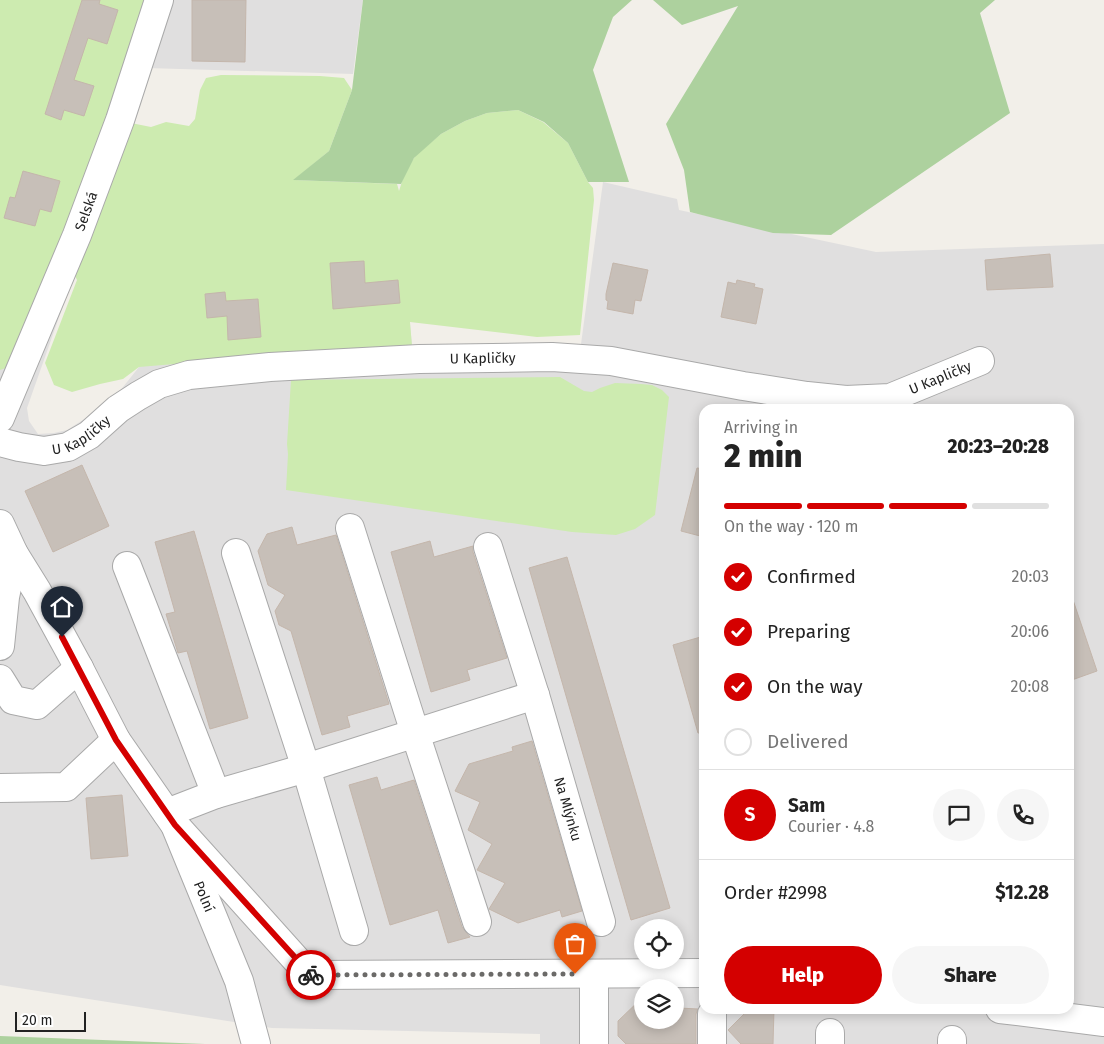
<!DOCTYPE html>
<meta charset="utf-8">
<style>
body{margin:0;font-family:"Fira Sans",sans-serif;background:#f6f6f6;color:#222;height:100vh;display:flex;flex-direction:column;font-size:19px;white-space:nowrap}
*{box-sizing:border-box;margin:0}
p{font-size:16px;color:#767676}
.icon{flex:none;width:28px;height:28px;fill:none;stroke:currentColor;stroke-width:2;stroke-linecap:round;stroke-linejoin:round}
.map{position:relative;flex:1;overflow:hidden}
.side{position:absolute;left:699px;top:404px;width:375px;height:610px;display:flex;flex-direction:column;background:#fff;border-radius:15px;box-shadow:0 2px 12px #0003}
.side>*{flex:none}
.controls{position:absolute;left:634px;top:919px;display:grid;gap:10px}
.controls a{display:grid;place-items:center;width:50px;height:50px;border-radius:50%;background:#fff;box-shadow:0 2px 12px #0003;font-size:25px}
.scale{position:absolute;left:15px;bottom:12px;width:71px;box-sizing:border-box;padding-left:5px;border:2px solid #222;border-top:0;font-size:14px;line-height:18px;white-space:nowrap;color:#222;-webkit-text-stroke:4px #fff;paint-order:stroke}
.pin{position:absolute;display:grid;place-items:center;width:42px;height:42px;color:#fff;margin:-51px -21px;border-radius:50% 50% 50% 0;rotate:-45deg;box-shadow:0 0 5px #0007}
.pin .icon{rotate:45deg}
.courier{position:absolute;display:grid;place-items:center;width:50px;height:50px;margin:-25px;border:4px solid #d40000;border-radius:50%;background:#fff;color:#222;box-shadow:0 1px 6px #0007}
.headline em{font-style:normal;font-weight:800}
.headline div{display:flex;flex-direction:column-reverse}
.headline{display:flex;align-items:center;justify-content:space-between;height:85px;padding:0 25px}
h1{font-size:32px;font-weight:800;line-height:38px}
.bar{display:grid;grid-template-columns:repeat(4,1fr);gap:8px 5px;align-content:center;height:60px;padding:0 25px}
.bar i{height:6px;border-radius:4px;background:#e0e0e0}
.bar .on{background:#d40000}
.bar p{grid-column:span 4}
.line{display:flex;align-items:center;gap:12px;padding:0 25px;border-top:1px solid #e0e0e0}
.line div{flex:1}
.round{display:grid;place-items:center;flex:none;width:52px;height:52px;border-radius:26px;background:#f6f6f6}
ol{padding:0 25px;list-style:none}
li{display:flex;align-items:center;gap:15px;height:55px}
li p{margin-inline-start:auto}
li .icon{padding:5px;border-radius:50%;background:#d40000;color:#fff;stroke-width:4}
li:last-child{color:#767676}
li i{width:28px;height:28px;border:2px solid #e0e0e0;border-radius:50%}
.cta{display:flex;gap:10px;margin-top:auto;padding:10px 25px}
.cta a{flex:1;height:58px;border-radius:30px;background:#d40000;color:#fff;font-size:20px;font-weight:800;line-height:58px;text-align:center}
.cta a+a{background:#f6f6f6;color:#222}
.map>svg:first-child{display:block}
.residential{fill:#e0dfdf;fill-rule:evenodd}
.grass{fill:#cdebb0}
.forest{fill:#add19e}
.building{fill:#c7bfb8;stroke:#c4b6ab}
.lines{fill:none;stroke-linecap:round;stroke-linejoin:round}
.minor-casing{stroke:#a9a9a9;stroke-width:30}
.minor{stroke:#fff;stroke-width:28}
.done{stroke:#6b6a68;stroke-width:5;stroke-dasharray:0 9}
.route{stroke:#d40000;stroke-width:6}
.labels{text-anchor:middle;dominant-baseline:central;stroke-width:4;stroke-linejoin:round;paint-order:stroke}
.street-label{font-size:14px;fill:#222;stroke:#fff}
</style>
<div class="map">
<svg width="1104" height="1044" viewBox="0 0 1104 1044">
<rect width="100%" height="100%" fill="#f2efe9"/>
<!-- residential -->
<path class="residential" d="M 0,0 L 363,0 L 353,74 L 147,68 L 27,408 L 29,421 L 38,434 L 54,433 L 67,430 L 86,418 L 119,392 L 139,367 L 397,184 L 412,346 L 581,344 L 603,182 L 677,199 L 679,210 L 876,252 L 1104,244 L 1104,1044 L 540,1044 L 540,1034 L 272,1028 L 0,985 ZM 704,409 L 1069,409 L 1069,1009 L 704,1009 ZM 642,928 L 675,928 L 675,960 L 642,960 ZM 642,988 L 675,988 L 675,1020 L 642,1020 Z"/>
<!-- grass -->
<path class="grass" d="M 0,0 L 145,0 L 114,102 L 15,365 L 0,370 Z
M 221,75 L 320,76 L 344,78 L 352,90 L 329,151 L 294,180 L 397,184 L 399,191 L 406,169 L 417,154 L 441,134 L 465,121 L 487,113 L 518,110 L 543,122 L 568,143 L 588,182 L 593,188 L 594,200 L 580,335 L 537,337 L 410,322 L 412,346 L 321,352 L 139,367 L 123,379 L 100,384 L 72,392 L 54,385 L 45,363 L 77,280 L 73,272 L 131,123 L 151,127 L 166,122 L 189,126 L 195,119 L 200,90 L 206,78 Z
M 560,377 L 584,391 L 592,392 L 600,388 L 615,383 L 641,384 L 652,385 L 662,390 L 669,397 L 655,515 L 635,529 L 616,535 L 572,532 L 286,490 L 288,454 L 287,444 L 291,380 Z"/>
<!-- forest -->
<path class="forest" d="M 363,0 L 632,0 L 613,17 L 593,70 L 629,182 L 588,182 L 568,143 L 544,122 L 518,110 L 487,113 L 465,121 L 441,134 L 414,158 L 401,184 L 293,180 L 329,151 L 352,90 Z
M 653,0 L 995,0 L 980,13 L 1010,113 L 831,235 L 773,233 L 690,212 L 684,170 L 666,124 L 738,6 L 682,25 Z
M 0,1036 L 205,1044 L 0,1044 Z"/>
<!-- building -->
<path class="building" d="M 82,0 L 100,0 L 99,4 L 118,10 L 107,44 L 88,38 L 74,80 L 94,86 L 84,116 L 64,110 L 61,120 L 45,114 Z
M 192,0 L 246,0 L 245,62 L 192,61 Z
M 23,171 L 60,181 L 51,212 L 40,209 L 35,226 L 4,218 L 10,197 L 15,198 Z
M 1050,254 L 1053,287 L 987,290 L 985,260 Z
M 364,261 L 365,283 L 398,280 L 400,303 L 333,309 L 330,263 Z
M 613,263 L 648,270 L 641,301 L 635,300 L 633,314 L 607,309 L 608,301 L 606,300 L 606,294 Z
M 737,280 L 755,284 L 754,287 L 763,289 L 756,324 L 721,317 L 728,282 L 736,284 Z
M 225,292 L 226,301 L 258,299 L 261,337 L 228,340 L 227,316 L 207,318 L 205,294 Z
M 82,465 L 109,526 L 53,552 L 25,491 Z
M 697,468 L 704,469 L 704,537 L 681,531 Z
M 292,527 L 297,545 L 336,535 L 389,704 L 347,716 L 350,727 L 322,735 L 291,631 L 279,625 L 275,611 L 285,595 L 268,585 L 258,551 L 267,534 Z
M 194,531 L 248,718 L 210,729 L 187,651 L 178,653 L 166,614 L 175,612 L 155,542 Z
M 430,541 L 434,557 L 473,546 L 473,552 L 507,658 L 467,670 L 470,680 L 431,692 L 391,552 Z
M 567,557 L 670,908 L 631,920 L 529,568 Z
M 1072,597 L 1097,671 L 1069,681 L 1069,598 Z
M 704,636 L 704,733 L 698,733 L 673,645 Z
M 532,741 L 582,911 L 562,917 L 560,910 L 518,923 L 489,909 L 505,883 L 477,870 L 492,844 L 468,830 L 480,802 L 455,791 L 469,764 L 513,751 L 512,747 Z
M 377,777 L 381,790 L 414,780 L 462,927 L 470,937 L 448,943 L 438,910 L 390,925 L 349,785 Z
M 122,795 L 128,856 L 91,859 L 86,798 Z
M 642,998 L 642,1020 L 679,1020 L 679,1008 L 698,1009 L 696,1014 L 696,1044 L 626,1044 L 618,1036 L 618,1021 Z
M 749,1009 L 774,1009 L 773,1044 L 741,1044 L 728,1030 Z"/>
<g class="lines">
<!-- minor casing -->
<g class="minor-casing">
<g id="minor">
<path id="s1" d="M 0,418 L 77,235 L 120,120 L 159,0"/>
<path id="s2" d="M 0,442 L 19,447 L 44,451 L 68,447 L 89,435 L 118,409 L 138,396 L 159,384 L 189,375 L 270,367 L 419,359 L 552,357 L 611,361 L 743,386 L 807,396 L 846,400 L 890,398 L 980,361"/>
<path id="s3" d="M 0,524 L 14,554 L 37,591 L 79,668 L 116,740 L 175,825 L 239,981 L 256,1044"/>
<path d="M 350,528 L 415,733 L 477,922"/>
<path id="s4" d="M 488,547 L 535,695 L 601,922"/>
<path d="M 236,553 L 306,768 L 354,931"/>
<path d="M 127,566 L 216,794"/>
<path d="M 0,646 L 5,597 L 14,554"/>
<path d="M 0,679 L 13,700 L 37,705 L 79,668"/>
<path d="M 0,788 L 66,787 L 116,740"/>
<path d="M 167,813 L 216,794 L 306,768 L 535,695"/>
<path d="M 175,825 L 310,975 L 704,973"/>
<path d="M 594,974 L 594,1044"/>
<path d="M 1000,1009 L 1104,1022"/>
<path d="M 712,1044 L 712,1014"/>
<path d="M 830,1044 L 830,1033"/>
<path d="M 952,1044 L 952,1040"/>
</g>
</g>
<!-- minor -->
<use href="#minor" class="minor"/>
</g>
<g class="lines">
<!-- done -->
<path class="done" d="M 311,975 L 575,974"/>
<!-- route -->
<path class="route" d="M 62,637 L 116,740 L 175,825 L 311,975"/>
</g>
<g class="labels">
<!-- street labels -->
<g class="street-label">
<text stroke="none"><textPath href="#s1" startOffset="224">Selská</textPath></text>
<text stroke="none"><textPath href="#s2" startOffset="506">U Kapličky</textPath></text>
<text stroke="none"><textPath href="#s2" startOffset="971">U Kapličky</textPath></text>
<text stroke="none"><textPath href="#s2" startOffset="86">U Kapličky</textPath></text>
<text stroke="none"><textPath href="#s4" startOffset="274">Na Mlýnku</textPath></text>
<text stroke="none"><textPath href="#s3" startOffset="426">Polní</textPath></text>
</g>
</g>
</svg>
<div class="controls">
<a><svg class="icon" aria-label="locate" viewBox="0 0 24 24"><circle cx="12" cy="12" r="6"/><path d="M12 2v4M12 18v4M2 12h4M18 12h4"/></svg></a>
<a><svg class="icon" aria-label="layers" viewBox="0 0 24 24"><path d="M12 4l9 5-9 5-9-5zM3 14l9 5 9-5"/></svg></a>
</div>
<div class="scale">20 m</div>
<div class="pin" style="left:575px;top:974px;background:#ea580c"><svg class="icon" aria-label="bag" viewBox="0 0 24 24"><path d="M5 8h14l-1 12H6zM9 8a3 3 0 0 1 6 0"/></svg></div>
<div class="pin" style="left:62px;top:637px;background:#1f2937"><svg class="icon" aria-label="home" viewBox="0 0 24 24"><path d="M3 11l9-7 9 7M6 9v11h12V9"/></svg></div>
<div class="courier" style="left:311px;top:975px"><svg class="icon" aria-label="bike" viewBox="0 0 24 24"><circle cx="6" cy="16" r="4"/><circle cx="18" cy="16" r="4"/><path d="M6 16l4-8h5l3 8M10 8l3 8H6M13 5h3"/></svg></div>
<section class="side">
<div class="headline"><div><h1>2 min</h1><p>Arriving in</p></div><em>20:23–20:28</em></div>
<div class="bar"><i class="on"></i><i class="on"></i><i class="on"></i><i></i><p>On the way · 120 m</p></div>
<ol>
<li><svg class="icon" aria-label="check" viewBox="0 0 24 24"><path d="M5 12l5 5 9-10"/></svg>Confirmed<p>20:03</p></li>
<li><svg class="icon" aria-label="check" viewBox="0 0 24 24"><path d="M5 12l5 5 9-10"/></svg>Preparing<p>20:06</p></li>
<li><svg class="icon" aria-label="check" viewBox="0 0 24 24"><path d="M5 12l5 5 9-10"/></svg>On the way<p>20:08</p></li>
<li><i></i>Delivered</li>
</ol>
<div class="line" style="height:90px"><b class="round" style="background:#d40000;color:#fff">S</b><div><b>Sam</b><p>Courier · 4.8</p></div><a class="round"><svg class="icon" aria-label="chat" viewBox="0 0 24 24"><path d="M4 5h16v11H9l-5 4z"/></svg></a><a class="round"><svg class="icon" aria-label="phone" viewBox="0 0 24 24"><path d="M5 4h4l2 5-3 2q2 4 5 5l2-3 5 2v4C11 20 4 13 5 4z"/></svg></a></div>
<div class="line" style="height:65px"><div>Order #2998</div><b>$12.28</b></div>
<div class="cta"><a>Help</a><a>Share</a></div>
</section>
</div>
